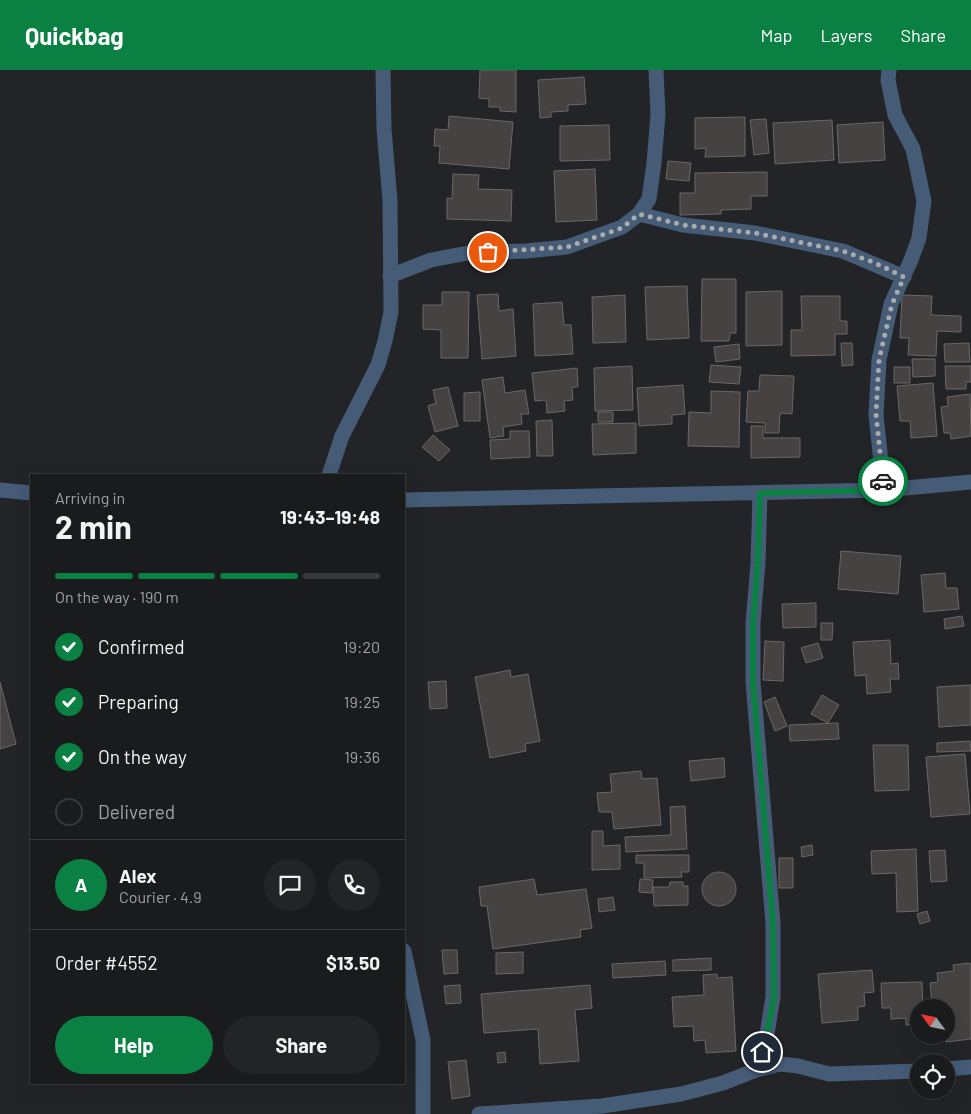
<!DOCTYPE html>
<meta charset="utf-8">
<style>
body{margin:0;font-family:Barlow,sans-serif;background:#232426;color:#f1f3f6;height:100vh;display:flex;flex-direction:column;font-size:19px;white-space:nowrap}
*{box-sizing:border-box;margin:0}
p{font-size:16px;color:#9fa1a4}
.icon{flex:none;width:28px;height:28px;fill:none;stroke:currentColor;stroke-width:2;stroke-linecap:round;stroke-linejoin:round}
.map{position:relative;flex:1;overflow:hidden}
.details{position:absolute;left:30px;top:404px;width:375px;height:610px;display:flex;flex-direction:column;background:#1a1b1d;border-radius:0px;box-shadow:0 5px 20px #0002,0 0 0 1px #38393b}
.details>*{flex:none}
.needle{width:32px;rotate:303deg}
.fabs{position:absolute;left:910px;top:929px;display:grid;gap:10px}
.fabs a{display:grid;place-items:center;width:45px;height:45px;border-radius:50%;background:#1a1b1d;box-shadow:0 5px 20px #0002,0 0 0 1px #38393b;font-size:25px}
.pin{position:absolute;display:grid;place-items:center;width:42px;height:42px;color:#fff;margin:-21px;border:2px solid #fff;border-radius:50%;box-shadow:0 1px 5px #0007}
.courier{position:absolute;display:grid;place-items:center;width:50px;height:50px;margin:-25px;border:4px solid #0b8043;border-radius:50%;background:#fff;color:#222;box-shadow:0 1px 6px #0007}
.overview em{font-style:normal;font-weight:700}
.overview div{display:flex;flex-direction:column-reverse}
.overview{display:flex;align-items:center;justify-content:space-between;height:85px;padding:0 25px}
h1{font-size:32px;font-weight:700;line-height:38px}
.bar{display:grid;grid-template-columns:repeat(4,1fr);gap:8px 5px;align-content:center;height:60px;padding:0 25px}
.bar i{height:6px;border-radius:4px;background:#38393b}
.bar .selected{background:#0b8043}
.bar p{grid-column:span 4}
.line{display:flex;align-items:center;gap:12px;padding:0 25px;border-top:1px solid #38393b}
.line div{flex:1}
.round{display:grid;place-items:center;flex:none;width:52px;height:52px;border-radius:26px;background:#232426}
ol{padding:0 25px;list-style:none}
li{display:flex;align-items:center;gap:15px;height:55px}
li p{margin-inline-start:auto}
li .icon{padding:5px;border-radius:50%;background:#0b8043;color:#fff;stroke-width:4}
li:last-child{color:#9fa1a4}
li i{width:28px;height:28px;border:2px solid #38393b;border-radius:50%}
.action{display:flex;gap:10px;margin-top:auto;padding:10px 25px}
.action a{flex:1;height:58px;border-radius:30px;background:#0b8043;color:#fff;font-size:20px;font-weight:700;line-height:58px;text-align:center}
.action a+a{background:#232426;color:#f1f3f6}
header{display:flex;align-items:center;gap:30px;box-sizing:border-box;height:70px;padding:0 25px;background:#0b8043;color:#fff}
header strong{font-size:24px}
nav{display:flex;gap:28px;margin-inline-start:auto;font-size:18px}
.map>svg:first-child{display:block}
.building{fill:#474242;stroke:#6c6767}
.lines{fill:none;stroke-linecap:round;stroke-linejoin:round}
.minor{stroke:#455b76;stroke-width:15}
.done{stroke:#a9abad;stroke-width:5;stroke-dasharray:0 9}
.route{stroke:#0b8043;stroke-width:6}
</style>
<header>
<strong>Quickbag</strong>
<nav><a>Map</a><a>Layers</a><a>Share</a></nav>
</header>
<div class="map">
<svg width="971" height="1044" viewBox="0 0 971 1044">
<rect width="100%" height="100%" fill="#222427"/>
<!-- building -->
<path class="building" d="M 480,0 L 516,0 L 516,42 L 500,41 L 500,37 L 489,37 L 489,29 L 479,28 Z
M 584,7 L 586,34 L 568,35 L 568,41 L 551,42 L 551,47 L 540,48 L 538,10 Z
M 449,46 L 513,52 L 509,99 L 439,93 L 440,76 L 434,76 L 435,59 L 448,60 Z
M 745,47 L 745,86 L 705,87 L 706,78 L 695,79 L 695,48 Z
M 766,49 L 769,83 L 754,85 L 750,50 Z
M 832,50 L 834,90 L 775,94 L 773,53 Z
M 883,52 L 885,90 L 839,93 L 837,55 Z
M 609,55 L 610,90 L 560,91 L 560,56 Z
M 668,91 L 691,93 L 689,111 L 666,109 Z
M 595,99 L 597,150 L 556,152 L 554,101 Z
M 767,102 L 767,126 L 751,126 L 751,139 L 721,140 L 721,144 L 680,145 L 680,123 L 695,123 L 695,103 Z
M 453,104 L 479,105 L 478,119 L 512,120 L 511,151 L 447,149 L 447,128 L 452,129 Z
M 702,209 L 736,209 L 736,263 L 730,263 L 729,271 L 701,271 Z
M 687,216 L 689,268 L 647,270 L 645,217 Z
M 782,221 L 782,275 L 746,276 L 746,222 Z
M 442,222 L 469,222 L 468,288 L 441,288 L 441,260 L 423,259 L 423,235 L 442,235 Z
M 498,224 L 499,241 L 513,239 L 516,286 L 482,289 L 477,225 Z
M 625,225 L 626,272 L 593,273 L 592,227 Z
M 902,225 L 932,226 L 931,245 L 961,246 L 961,262 L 937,261 L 936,286 L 908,285 L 909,268 L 900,268 Z
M 801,226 L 840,226 L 840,251 L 847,251 L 847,264 L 835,264 L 835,285 L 791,286 L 791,260 L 802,260 Z
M 562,232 L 564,255 L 571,255 L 573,284 L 535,286 L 533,234 Z
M 841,273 L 852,273 L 853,295 L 842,296 Z
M 969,273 L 970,292 L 945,292 L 944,274 Z
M 739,274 L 740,289 L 716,292 L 714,277 Z
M 912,289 L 935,289 L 935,306 L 913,307 Z
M 711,295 L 741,297 L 739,314 L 709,312 Z
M 632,296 L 633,340 L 595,341 L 594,298 Z
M 945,296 L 971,296 L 971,312 L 966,312 L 966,319 L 946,319 Z
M 894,297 L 910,297 L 910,313 L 894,313 Z
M 577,298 L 578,317 L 572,317 L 573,330 L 564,331 L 565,341 L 547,343 L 546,330 L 535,331 L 532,303 Z
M 760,305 L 794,306 L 792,344 L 780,343 L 779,363 L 765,363 L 765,353 L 746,352 L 748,321 L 759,321 Z
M 503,307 L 505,323 L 525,320 L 529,344 L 521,344 L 522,354 L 503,357 L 504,366 L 490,368 L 482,310 Z
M 933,313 L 937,366 L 911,368 L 910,351 L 900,351 L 897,316 Z
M 683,315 L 685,344 L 672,345 L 672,354 L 639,356 L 637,318 Z
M 448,317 L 458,356 L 435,362 L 428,336 L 436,333 L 433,320 Z
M 711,321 L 740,322 L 739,377 L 688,376 L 689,342 L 711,343 Z
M 480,322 L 480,351 L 464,351 L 464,323 Z
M 970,324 L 971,366 L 951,369 L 950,363 L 944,363 L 941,337 L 948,336 L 947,327 Z
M 598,342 L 613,342 L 613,352 L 598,352 Z
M 552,350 L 553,386 L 537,386 L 536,351 Z
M 636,353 L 636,383 L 593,385 L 592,354 Z
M 751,356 L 763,356 L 763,368 L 800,368 L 800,387 L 751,388 Z
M 510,361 L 529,361 L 530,387 L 491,389 L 490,370 L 510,369 Z
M 433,365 L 450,380 L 439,391 L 422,377 Z
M 841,481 L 901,486 L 898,524 L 838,519 Z
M 945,503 L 946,518 L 957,518 L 959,539 L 924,542 L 921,505 Z
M 816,533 L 816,557 L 783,558 L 782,534 Z
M 962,546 L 964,556 L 945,559 L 944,549 Z
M 821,553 L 833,553 L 832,570 L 821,570 Z
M 890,570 L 891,594 L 898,593 L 899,609 L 890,609 L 891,622 L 867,624 L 866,605 L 855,606 L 853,572 Z
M 765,571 L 784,572 L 783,611 L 763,610 Z
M 818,573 L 823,588 L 806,593 L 801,578 Z
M 510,600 L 511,607 L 528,604 L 540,671 L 525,674 L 526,681 L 490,688 L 475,607 Z
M 446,611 L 447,638 L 430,639 L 428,612 Z
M 0,612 L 16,674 L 0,679 Z
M 971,615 L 971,655 L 939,657 L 937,617 Z
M 822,625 L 839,635 L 828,653 L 811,644 Z
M 775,627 L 787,656 L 775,661 L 764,632 Z
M 838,653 L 839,669 L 790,671 L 789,655 Z
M 970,671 L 971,681 L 937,682 L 937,673 Z
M 873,675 L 908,675 L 909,720 L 875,721 Z
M 965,684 L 970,744 L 931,747 L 926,687 Z
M 724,688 L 725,707 L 691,711 L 689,691 Z
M 641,701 L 642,709 L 657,708 L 661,755 L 614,759 L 612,742 L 599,742 L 597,723 L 612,722 L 610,704 Z
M 685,736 L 687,779 L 626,782 L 625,767 L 671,765 L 670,737 Z
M 592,761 L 603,761 L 603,776 L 620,775 L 620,799 L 592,800 Z
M 812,775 L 813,785 L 802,787 L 801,777 Z
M 916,779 L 918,841 L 897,842 L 896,803 L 872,804 L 871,781 Z
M 945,780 L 947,811 L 931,812 L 929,781 Z
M 636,785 L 689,785 L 689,802 L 681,802 L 682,807 L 644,808 L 644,793 L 636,793 Z
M 779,788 L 793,788 L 793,818 L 779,818 Z
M702 819a17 17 0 1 1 34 0a17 17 0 1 1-34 0Z
M 534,809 L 537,825 L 586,819 L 592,858 L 580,860 L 581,867 L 493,879 L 487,836 L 481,836 L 479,817 Z
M 640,809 L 653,810 L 652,823 L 639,822 Z
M 670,812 L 683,812 L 683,816 L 688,816 L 688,835 L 654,836 L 653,817 L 669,817 Z
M 613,827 L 615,840 L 599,842 L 598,829 Z
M 927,841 L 930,851 L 920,854 L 917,844 Z
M 442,880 L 457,880 L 458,903 L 444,904 Z
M 523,882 L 523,903 L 496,904 L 496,883 Z
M 711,888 L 711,900 L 673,901 L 673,890 Z
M 665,891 L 666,905 L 613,908 L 612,894 Z
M 968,893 L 971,894 L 971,969 L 946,972 L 946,938 L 941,938 L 941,935 L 932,933 L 930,913 L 938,912 L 937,903 L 954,901 L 953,895 Z
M 872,900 L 874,922 L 864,923 L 865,936 L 858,937 L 858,950 L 822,953 L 818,904 Z
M 717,904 L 717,908 L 732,907 L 736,981 L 706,983 L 705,970 L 694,971 L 693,956 L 674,957 L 672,927 L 704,925 L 703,905 Z
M 922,912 L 923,938 L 919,938 L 919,954 L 906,955 L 906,948 L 891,949 L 891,938 L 882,938 L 881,913 Z
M 460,915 L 461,933 L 446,934 L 444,916 Z
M 590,915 L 592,938 L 575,940 L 579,991 L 540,994 L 538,959 L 484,963 L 481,924 Z
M 505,982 L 506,992 L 498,993 L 497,983 Z
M 466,990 L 470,1026 L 452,1029 L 448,992 Z"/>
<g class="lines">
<!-- minor -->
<path class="minor" d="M 639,144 L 683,155 L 755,163 L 843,181 L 904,207
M 390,206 L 431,190 L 468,183 L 526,181 L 567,177 L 622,157 L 639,144 L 649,129 L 654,93 L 658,44 L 656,0
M 329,405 L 342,366 L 378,295 L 385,271 L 391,242 L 390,131 L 384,59 L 383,0
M 0,420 L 31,423
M 884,420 L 876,345 L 879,290 L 891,234 L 911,190 L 919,168 L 924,131 L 913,79 L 895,45 L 888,10 L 889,0
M 404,430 L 884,420 L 971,412
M 404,881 L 423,970 L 423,1044
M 946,999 L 971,997
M 756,1000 L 767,964 L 773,927 L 773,853 L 753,612 L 753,553 L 758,493 L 760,423
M 479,1044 L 602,1036 L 681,1024 L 723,1013 L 756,1000 L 780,994 L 798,996 L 829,1004 L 919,1001"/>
</g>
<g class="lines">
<!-- done -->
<path class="done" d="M 488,182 L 567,177 L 622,158 L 639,144 L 683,155 L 755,163 L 843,181 L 873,192 L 904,207 L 892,234 L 879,290 L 876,344 L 883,411"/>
<!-- route -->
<path class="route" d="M 762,982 L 767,964 L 774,927 L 773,853 L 753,612 L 753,553 L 758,492 L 760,423 L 884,420 L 883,411"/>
</g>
</svg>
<div class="fabs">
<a><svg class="needle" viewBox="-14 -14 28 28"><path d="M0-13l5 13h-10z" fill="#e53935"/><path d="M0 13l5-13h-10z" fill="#9fa1a4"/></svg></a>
<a><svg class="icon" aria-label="locate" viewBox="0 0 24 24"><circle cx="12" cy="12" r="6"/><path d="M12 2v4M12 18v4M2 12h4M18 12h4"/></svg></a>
</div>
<div class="pin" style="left:488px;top:182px;background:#ea580c"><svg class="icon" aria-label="bag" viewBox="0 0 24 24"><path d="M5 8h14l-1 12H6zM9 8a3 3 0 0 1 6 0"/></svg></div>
<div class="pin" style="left:762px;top:982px;background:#1f2937"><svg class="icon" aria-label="home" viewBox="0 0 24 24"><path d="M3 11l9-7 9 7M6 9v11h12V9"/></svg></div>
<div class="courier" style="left:883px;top:411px"><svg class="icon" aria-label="car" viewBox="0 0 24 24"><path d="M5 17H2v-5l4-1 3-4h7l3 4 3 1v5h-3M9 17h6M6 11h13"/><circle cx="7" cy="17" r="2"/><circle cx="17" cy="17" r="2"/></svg></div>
<section class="details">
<div class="overview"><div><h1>2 min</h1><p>Arriving in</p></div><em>19:43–19:48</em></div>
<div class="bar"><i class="selected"></i><i class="selected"></i><i class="selected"></i><i></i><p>On the way · 190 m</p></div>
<ol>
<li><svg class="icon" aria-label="check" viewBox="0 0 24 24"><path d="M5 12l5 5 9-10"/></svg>Confirmed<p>19:20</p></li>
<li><svg class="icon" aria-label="check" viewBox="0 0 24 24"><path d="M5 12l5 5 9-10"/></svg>Preparing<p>19:25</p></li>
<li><svg class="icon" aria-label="check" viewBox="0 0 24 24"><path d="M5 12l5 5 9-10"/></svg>On the way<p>19:36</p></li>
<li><i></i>Delivered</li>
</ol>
<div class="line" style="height:90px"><b class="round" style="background:#0b8043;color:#fff">A</b><div><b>Alex</b><p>Courier · 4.9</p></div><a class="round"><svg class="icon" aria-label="chat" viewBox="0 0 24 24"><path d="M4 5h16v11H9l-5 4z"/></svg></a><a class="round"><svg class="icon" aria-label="phone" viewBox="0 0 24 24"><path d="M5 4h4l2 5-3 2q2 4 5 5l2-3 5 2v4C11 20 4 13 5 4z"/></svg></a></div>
<div class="line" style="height:65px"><div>Order #4552</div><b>$13.50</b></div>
<div class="action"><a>Help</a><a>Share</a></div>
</section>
</div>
